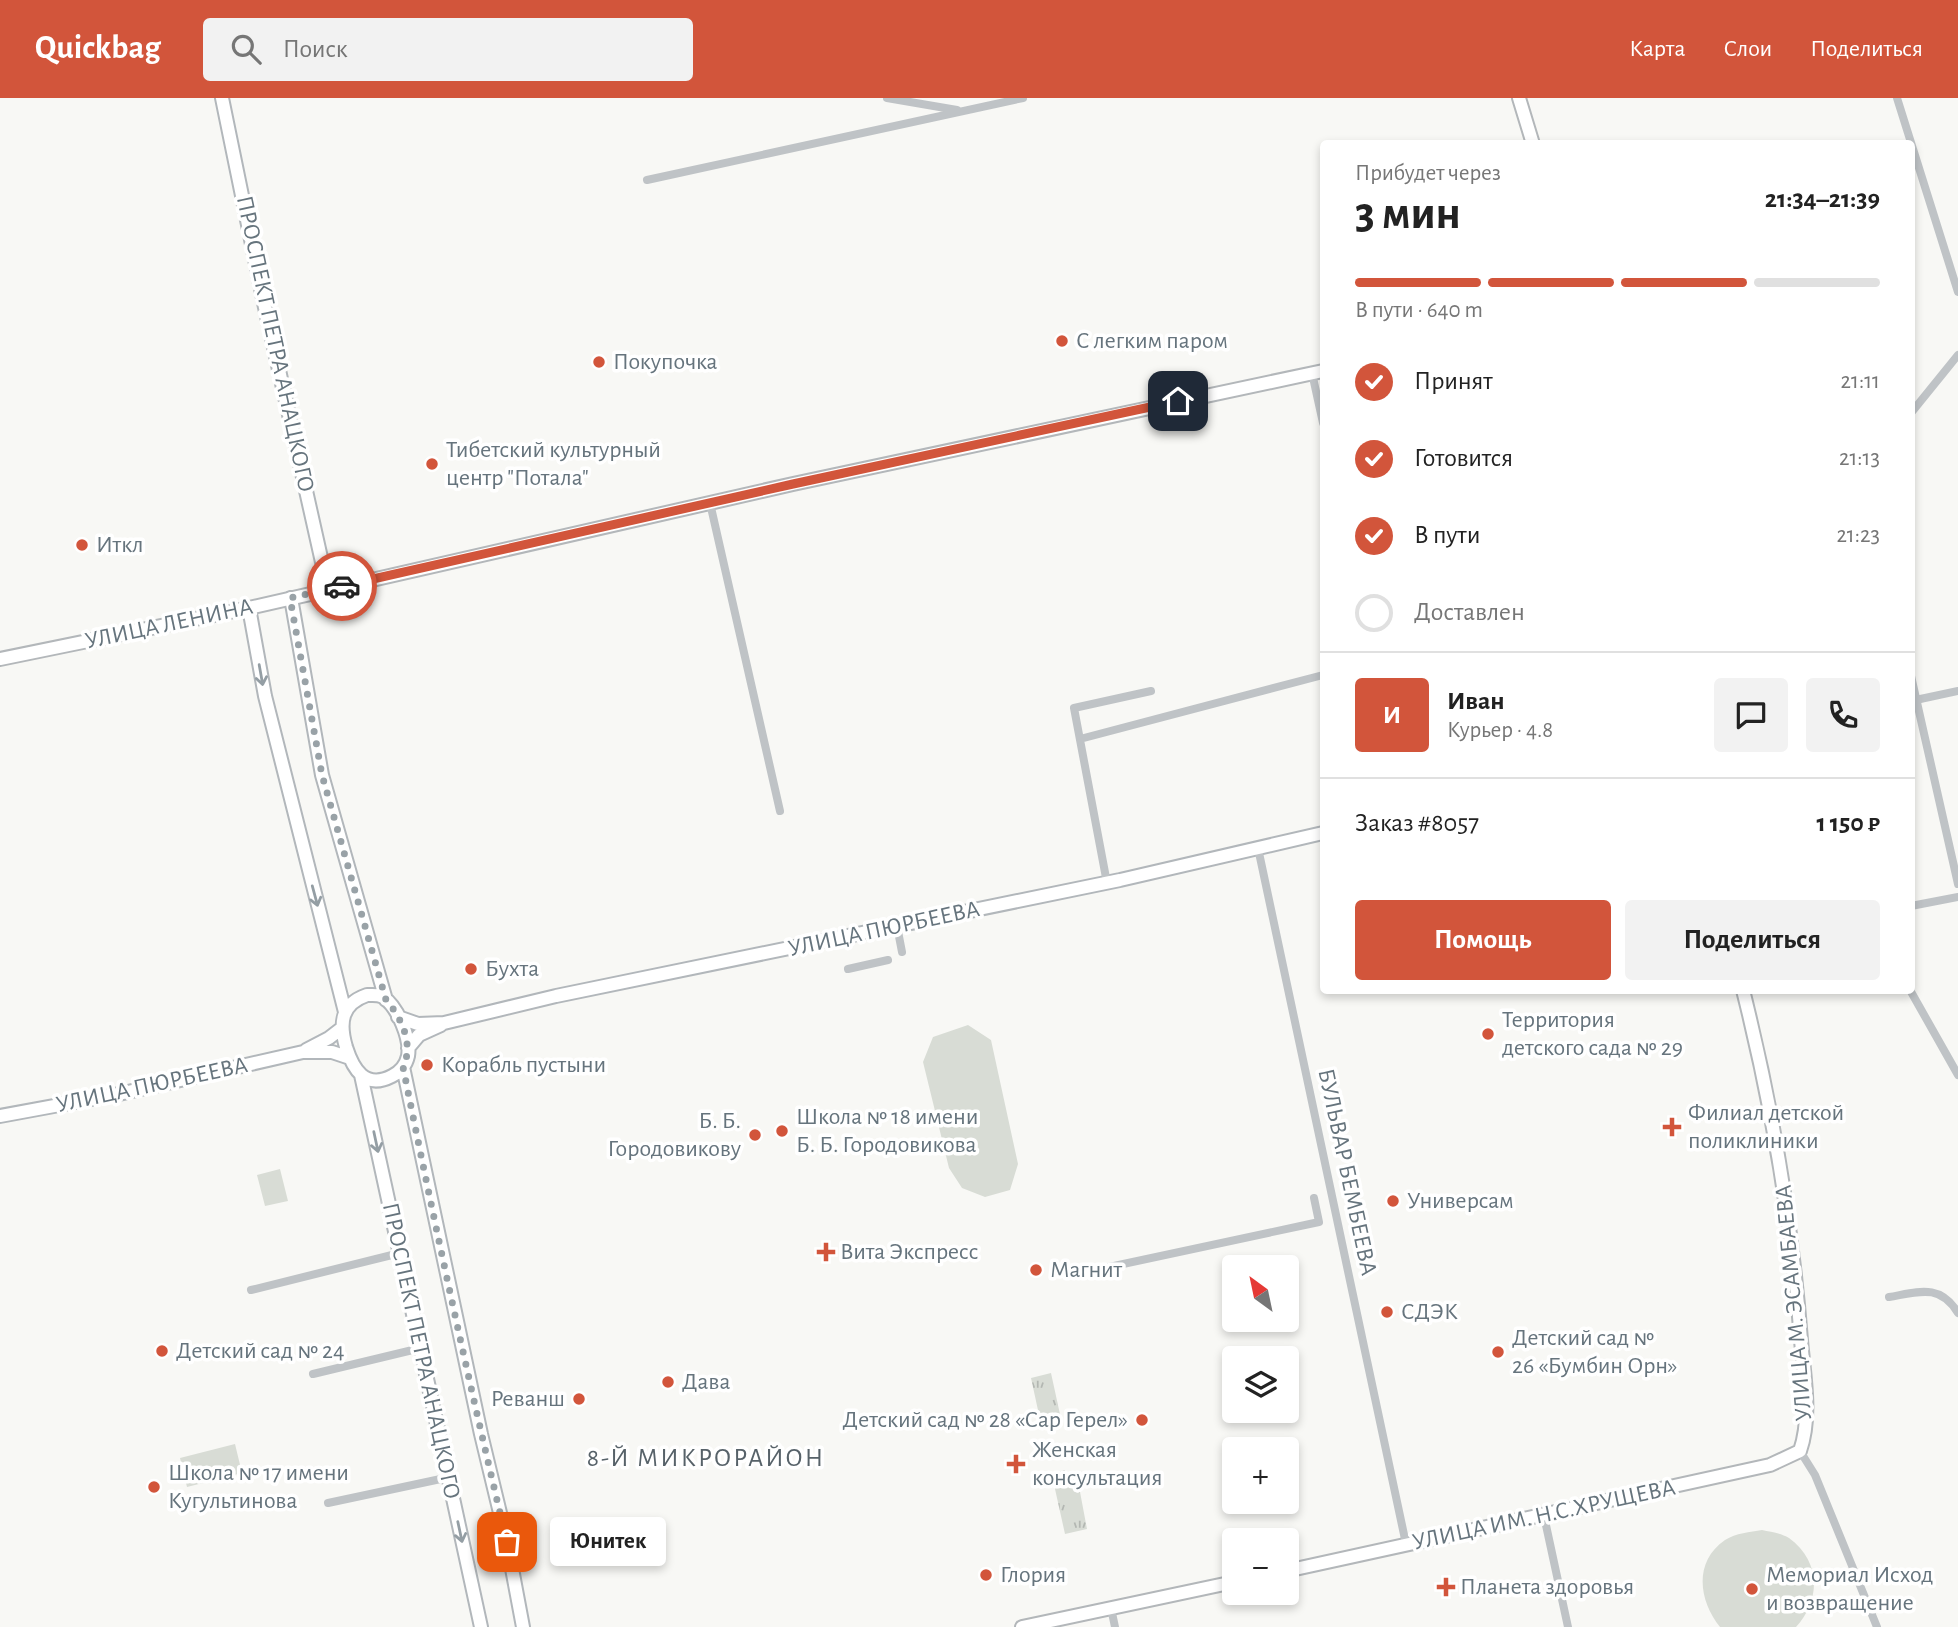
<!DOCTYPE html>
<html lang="ru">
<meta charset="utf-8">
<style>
body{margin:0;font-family:"Alegreya Sans",sans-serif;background:#f2f2f2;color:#222;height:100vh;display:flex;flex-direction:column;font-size:26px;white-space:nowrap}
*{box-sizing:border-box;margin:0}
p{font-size:23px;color:#767676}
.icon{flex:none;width:38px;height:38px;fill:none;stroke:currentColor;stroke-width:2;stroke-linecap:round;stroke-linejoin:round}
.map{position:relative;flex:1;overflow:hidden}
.details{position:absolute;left:1320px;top:42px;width:595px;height:854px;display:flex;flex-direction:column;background:#fff;border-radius:7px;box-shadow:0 4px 10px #0003}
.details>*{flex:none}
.needle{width:46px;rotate:327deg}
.controls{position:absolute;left:1222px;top:1157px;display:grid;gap:14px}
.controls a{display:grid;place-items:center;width:77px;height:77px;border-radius:7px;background:#fff;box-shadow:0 4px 10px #0003;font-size:35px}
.pin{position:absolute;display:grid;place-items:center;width:60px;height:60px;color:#fff;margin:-30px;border-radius:14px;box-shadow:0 4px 10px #0006}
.courier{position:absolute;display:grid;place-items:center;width:70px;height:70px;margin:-35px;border:5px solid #d2553b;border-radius:50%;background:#fff;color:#222;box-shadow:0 2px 9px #0007}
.bubble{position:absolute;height:49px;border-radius:7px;background:#fff;box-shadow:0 4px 10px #0003;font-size:23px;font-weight:600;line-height:49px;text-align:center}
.summary em{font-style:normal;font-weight:600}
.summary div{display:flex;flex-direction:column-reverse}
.summary{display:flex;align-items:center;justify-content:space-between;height:119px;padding:0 35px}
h1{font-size:46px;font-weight:600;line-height:52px}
.bar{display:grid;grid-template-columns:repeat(4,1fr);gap:10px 7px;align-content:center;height:84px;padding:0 35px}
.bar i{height:9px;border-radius:5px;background:#e0e0e0}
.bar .current{background:#d2553b}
.bar p{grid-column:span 4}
.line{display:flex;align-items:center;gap:18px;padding:0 35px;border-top:2px solid #e0e0e0}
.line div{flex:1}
.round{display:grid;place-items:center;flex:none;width:74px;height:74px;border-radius:7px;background:#f2f2f2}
ol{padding:0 35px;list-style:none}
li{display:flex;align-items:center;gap:21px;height:77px}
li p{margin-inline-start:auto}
li .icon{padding:7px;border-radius:50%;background:#d2553b;color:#fff;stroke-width:4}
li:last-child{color:#767676}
li i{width:38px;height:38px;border:4px solid #e0e0e0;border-radius:50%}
.action{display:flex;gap:14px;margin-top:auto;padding:14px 35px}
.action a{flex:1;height:80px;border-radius:7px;background:#d2553b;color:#fff;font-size:28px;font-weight:600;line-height:80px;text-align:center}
.action a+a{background:#f2f2f2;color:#222}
header{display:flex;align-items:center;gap:42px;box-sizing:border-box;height:98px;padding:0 35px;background:#d2553b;color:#fff}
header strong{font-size:33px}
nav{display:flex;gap:38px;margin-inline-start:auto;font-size:24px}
.search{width:490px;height:63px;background:#f2f2f2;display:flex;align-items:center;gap:18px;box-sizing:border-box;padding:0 24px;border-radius:7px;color:#767676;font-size:26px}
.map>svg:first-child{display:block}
.grass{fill:#d8dcd5}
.park{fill:url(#park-tufts)}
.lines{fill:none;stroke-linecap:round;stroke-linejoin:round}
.secondary-casing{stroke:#b2b7bb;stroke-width:16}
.primary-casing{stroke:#b3b7ba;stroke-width:16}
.street{stroke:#bfc3c6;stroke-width:8}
.secondary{stroke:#fff;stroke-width:12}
.primary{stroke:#fff;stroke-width:12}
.oneway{stroke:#949ea4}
.done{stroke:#99a2a7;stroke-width:7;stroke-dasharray:0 12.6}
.route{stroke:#d2553b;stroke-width:9}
.poi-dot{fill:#d2553b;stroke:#fff;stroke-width:2.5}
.labels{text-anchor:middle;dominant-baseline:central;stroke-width:7;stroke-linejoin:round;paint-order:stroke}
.poi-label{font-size:24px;fill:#66747d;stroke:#fff;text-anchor:start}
.street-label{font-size:24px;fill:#66747d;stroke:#fff}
.neighbourhood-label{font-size:26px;letter-spacing:2px;fill:#576269;stroke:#fff}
</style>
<header>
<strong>Quickbag</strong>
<div class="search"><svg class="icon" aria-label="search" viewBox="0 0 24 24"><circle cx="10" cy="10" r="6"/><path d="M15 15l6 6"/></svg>Поиск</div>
<nav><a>Карта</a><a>Слои</a><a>Поделиться</a></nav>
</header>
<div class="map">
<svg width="1958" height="1529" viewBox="0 0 1958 1529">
<defs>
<pattern id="park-tufts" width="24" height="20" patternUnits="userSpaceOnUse" patternTransform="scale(1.75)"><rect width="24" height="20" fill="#d8dcd5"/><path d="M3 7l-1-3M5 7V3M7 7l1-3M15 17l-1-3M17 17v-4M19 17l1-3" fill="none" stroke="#b3b7b2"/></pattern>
</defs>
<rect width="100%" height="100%" fill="#f8f8f5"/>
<!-- grass -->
<path class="grass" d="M 968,927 L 991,942 L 1018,1066 L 1010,1092 L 985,1099 L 962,1090 L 949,1070 L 923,964 L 933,939 Z
M 280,1071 L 288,1103 L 265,1108 L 257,1077 Z
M 235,1346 L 242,1375 L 187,1389 L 180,1360 Z
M 1762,1432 C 1771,1434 1781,1435 1789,1440 C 1821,1463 1821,1502 1796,1529 L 1720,1529 C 1699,1503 1693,1464 1725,1442 C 1736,1435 1750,1434 1762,1432 Z"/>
<!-- park -->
<path class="park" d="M 1051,1275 L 1061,1321 L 1041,1326 L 1031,1280 Z
M 1065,1372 L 1067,1379 L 1077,1378 L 1087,1431 L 1065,1436 L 1055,1391 L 1057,1374 Z"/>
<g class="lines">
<!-- secondary casing -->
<g class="secondary-casing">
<path id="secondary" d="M 222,0 L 264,205 L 328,491
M 291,500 L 322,677 L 386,902
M 249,510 L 265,598 L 345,914
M 367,897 C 373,897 378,896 383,899 C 398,909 411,941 408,958 C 406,967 400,974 392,978 C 365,992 353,971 346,949 C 339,925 341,906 367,897 Z
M 398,919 L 418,926 L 444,925 L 556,898 L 1120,782 L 1323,735
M 408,950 L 419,937 L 441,927
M 306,952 L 329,940 L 342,930
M 403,969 L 481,1336 L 507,1444 L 523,1529
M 361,977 L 481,1529
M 0,1018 L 119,996 L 303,954 L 332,954 L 350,960"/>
</g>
<!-- primary casing -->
<g class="primary-casing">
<path id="primary" d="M 1519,0 L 1533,46
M 0,561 L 249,510 L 793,386 L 1323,273
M 1286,1473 L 1770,1367 L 1800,1353 C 1812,1318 1804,1278 1801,1242 C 1792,1123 1772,1008 1743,892
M 1022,1529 L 1234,1484"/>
</g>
<!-- street -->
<path class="street" d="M 887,0 L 957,12
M 1897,0 L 1958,194
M 647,82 L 1023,0
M 1312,275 L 1323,325
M 1911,315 L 1958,257
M 710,405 L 780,713
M 1911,578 L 1958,786
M 1911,603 L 1958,593
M 1080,641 L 1323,577
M 1258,750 L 1406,1446
M 1107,785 L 1074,610 L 1151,593
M 1911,808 L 1958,799
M 897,828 L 902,854
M 848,871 L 888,862
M 1910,892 L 1958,977
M 1100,1171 L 1319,1124 L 1314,1100
M 251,1192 L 400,1155
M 1889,1199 C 1918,1194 1940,1185 1958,1215
M 313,1276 L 421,1250
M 1800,1353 L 1815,1377 L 1877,1529
M 328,1405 L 450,1379
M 1544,1418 L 1568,1529
M 1111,1510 L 1115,1529"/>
<!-- secondary -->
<use href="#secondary" class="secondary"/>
<!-- primary -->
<use href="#primary" class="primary"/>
</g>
<!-- one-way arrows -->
<defs><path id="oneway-shaft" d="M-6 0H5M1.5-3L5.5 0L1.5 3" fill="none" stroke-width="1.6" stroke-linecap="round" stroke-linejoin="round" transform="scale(1.75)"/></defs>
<g class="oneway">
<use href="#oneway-shaft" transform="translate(261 577) rotate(80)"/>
<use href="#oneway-shaft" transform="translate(315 798) rotate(75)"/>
<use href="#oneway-shaft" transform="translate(376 1044) rotate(78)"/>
<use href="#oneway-shaft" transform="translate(460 1434) rotate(78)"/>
</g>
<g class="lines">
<!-- done -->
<path class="done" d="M 342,488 L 290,500 L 322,677 L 386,902 C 402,920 414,947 403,969 C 435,1128 469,1286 507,1444"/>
<!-- route -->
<path class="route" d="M 342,488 L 793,386 L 1178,303"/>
</g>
<!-- markers -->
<g class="poi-dot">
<circle cx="1062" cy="243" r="7"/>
<circle cx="599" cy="264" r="7"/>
<circle cx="432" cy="366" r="7"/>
<circle cx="82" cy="447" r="7"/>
<circle cx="471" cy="871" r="7"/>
<circle cx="1488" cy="936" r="7"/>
<circle cx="427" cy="967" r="7"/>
<path d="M1668.5 1018.5h7v7h7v7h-7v7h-7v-7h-7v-7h7z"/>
<circle cx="782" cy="1033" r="7"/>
<circle cx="755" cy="1037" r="7"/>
<circle cx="1393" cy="1103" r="7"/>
<path d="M822.5 1143.5h7v7h7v7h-7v7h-7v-7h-7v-7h7z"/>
<circle cx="1036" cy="1172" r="7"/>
<circle cx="1387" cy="1214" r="7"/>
<circle cx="162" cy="1253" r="7"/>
<circle cx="1498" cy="1254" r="7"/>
<circle cx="668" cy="1284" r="7"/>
<circle cx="579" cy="1301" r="7"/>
<circle cx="1142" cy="1322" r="7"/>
<path d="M1012.5 1355.5h7v7h7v7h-7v7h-7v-7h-7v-7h7z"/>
<circle cx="154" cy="1389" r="7"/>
<circle cx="986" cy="1477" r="7"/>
<path d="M1442.5 1478.5h7v7h7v7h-7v7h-7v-7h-7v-7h7z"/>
<circle cx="1752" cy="1491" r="7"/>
</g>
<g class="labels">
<!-- poi labels -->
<g class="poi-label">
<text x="1076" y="243">С легким паром</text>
<text x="613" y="264">Покупочка</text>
<text x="446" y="352">Тибетский культурный<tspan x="446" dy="28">центр "Потала"</tspan></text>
<text x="96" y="447">Иткл</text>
<text x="485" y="871">Бухта</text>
<text x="1502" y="922">Территория<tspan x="1502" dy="28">детского сада № 29</tspan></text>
<text x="441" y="967">Корабль пустыни</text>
<text x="1688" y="1015">Филиал детской<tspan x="1688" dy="28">поликлиники</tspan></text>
<text x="796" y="1019">Школа № 18 имени<tspan x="796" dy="28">Б. Б. Городовикова</tspan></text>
<text x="741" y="1023" text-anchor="end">Б. Б.<tspan x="741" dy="28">Городовикову</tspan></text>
<text x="1407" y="1103">Универсам</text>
<text x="840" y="1154">Вита Экспресс</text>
<text x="1050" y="1172">Магнит</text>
<text x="1401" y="1214">СДЭК</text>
<text x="1512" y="1240">Детский сад №<tspan x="1512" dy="28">26 «Бумбин Орн»</tspan></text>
<text x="176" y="1253">Детский сад № 24</text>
<text x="682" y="1284">Дава</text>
<text x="565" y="1301" text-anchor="end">Реванш</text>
<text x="1128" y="1322" text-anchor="end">Детский сад № 28 «Сар Герел»</text>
<text x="1032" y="1352">Женская<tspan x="1032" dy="28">консультация</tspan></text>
<text x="168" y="1375">Школа № 17 имени<tspan x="168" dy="28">Кугультинова</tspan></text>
<text x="1000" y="1477">Глория</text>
<text x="1766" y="1477">Мемориал Исход<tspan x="1766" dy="28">и возвращение</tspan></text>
<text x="1460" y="1489">Планета здоровья</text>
</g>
<!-- street labels -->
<g class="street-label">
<text transform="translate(275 246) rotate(78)">ПРОСПЕКТ ПЕТРА АНАЦКОГО</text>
<text transform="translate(169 526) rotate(-12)">УЛИЦА ЛЕНИНА</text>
<text transform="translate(884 831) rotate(-12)">УЛИЦА ПЮРБЕЕВА</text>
<text transform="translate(152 987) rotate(-12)">УЛИЦА ПЮРБЕЕВА</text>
<text transform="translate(1347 1074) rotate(78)">БУЛЬВАР БЕМБЕЕВА</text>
<text transform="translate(1794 1205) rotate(-95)">УЛИЦА М. ЭСАМБАЕВА</text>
<text transform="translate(421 1253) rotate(78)">ПРОСПЕКТ ПЕТРА АНАЦКОГО</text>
<text transform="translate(1544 1417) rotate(-12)">УЛИЦА ИМ. Н.С.ХРУЩЕВА</text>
</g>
<!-- neighbourhood labels -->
<g class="neighbourhood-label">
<text x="706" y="1360">8-Й МИКРОРАЙОН</text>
</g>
</g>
</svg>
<div class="controls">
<a><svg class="needle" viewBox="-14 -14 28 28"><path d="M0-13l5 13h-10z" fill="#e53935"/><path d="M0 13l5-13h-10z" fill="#767676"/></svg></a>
<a><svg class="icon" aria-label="layers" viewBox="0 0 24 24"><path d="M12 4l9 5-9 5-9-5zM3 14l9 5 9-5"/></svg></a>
<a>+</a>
<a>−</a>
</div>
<div class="pin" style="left:507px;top:1444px;background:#ea580c"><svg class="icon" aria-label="bag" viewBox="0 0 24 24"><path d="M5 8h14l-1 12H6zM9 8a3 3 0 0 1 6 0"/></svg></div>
<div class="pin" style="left:1178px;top:303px;background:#1f2937"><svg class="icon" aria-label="home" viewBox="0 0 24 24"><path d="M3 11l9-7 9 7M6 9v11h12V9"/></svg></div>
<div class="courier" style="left:342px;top:488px"><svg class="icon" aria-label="car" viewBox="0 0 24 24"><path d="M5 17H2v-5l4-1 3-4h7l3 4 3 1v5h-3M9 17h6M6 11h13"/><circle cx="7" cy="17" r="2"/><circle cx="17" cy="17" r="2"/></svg></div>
<div class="bubble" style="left:550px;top:1419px;width:116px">Юнитек</div>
<section class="details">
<div class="summary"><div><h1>3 мин</h1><p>Прибудет через</p></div><em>21:34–21:39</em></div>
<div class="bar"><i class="current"></i><i class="current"></i><i class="current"></i><i></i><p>В пути · 640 m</p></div>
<ol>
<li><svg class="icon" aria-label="check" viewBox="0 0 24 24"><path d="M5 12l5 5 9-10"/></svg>Принят<p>21:11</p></li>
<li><svg class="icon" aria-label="check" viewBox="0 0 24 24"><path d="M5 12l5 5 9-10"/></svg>Готовится<p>21:13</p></li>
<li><svg class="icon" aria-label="check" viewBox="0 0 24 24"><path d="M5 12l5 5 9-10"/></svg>В пути<p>21:23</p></li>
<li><i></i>Доставлен</li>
</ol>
<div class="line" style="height:126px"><b class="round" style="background:#d2553b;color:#fff">И</b><div><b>Иван</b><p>Курьер · 4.8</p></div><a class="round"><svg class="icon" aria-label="chat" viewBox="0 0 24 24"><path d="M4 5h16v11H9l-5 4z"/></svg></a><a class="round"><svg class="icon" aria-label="phone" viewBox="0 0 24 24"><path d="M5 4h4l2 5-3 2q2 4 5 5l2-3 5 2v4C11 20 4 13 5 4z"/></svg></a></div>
<div class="line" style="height:91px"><div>Заказ #8057</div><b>1 150 ₽</b></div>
<div class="action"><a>Помощь</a><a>Поделиться</a></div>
</section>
</div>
